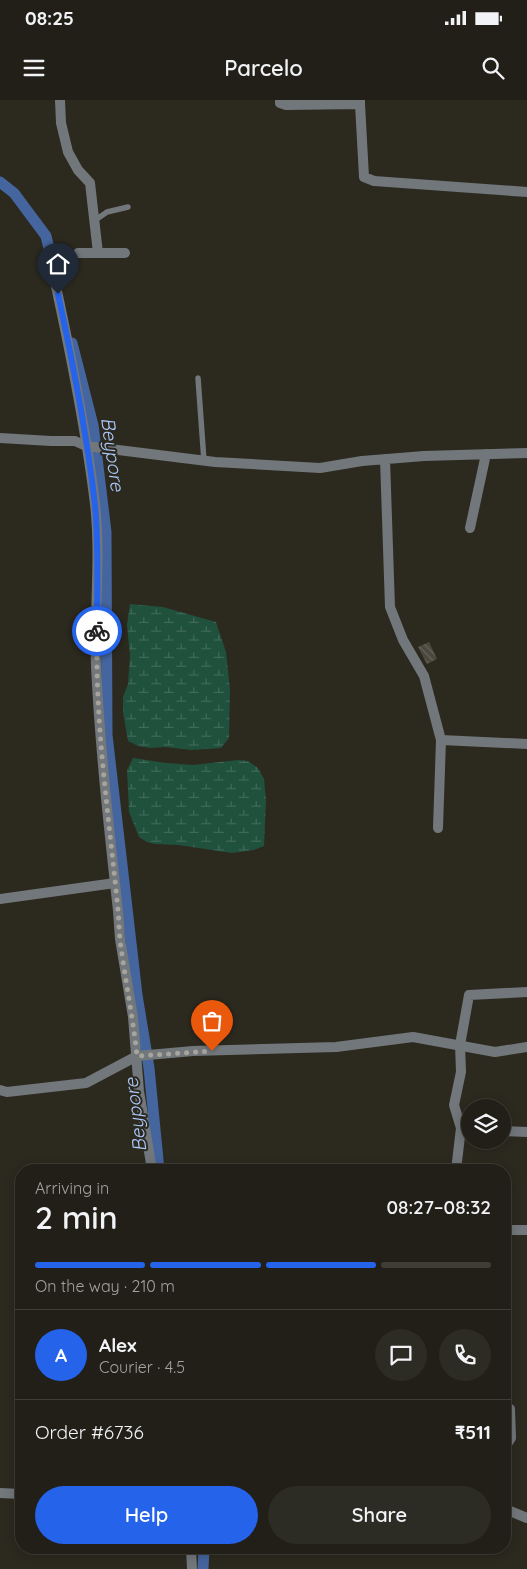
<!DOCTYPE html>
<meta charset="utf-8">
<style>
body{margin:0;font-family:Quicksand,sans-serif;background:#2d2c24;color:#f1f3f6;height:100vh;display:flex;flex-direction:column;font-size:19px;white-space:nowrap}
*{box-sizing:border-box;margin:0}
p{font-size:16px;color:#a2a2a1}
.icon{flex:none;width:28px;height:28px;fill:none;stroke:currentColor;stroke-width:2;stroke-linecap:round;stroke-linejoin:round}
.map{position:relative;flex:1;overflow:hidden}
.drawer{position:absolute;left:15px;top:1064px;width:496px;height:390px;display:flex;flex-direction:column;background:#211f17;border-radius:20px;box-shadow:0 2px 12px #0003,0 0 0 1px #3e3d36}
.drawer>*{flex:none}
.tools{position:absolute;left:461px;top:999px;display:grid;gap:10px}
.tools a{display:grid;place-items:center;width:50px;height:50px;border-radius:50%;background:#211f17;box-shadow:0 2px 12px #0003,0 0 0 1px #3e3d36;font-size:25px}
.pin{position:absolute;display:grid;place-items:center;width:42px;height:42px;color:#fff;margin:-51px -21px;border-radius:50% 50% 50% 0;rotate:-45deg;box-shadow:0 0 5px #0007}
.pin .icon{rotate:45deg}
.courier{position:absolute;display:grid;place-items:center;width:50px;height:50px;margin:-25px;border:4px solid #2563eb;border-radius:50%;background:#fff;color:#222;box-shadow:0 1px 6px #0007}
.overview em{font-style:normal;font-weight:600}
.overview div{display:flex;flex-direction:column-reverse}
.overview{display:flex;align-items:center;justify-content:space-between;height:85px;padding:0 20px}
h1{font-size:32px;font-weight:600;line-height:38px}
.bar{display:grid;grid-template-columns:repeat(4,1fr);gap:8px 5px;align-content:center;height:60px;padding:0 20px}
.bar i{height:6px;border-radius:4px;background:#3e3d36}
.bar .current{background:#2563eb}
.bar p{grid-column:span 4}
.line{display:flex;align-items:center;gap:12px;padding:0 20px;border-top:1px solid #3e3d36}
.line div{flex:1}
.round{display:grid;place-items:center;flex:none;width:52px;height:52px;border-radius:26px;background:#2d2c24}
.cta{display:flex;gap:10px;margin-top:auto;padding:10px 20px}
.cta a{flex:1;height:58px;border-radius:30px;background:#2563eb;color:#fff;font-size:20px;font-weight:600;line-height:58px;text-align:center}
.cta a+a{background:#2d2c24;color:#f1f3f6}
.status{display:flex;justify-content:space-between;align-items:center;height:35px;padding:0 25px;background:#211f17;direction:ltr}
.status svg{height:14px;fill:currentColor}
header{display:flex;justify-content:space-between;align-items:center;height:65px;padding:0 20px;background:#211f17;font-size:22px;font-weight:600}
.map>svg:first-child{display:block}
.wetland{fill:url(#wetland-marsh)}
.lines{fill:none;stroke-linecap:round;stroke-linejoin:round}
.canal{stroke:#45659f;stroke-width:11}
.building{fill:url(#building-back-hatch)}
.service{stroke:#72777b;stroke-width:5.5}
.minor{stroke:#72777b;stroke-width:10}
.done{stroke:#a6a49c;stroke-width:5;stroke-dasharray:0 9}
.route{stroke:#2563eb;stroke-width:6}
.labels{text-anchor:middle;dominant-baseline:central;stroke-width:4;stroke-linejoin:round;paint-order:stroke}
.water-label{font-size:19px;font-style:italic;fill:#adcafd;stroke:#2c291f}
</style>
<div class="status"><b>08:25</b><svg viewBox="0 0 49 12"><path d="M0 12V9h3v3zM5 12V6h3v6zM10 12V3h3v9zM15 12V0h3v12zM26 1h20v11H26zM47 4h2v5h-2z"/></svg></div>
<header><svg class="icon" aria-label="menu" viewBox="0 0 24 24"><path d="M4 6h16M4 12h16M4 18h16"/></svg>Parcelo<svg class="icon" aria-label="search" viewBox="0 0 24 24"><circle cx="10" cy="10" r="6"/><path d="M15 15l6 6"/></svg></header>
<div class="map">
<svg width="527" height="1469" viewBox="0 0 527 1469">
<defs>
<pattern id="wetland-marsh" width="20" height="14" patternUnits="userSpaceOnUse" patternTransform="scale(1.25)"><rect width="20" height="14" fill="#20513d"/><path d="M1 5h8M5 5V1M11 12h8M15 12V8" fill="none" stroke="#406a59"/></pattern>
<pattern id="building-back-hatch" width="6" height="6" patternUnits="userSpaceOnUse" patternTransform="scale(1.25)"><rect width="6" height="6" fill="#4b483e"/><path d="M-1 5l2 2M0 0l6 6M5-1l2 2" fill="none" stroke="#65625a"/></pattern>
</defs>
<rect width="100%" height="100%" fill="#2c291f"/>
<!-- wetland -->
<path class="wetland" d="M 130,504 L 163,507 L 216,522 L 226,552 L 230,589 L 229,638 L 221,648 L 192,650 L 165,647 L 150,648 L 138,646 L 128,641 L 123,612 L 123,597 L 128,584 L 130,556 L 127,525 Z
M 133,658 L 166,663 L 193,665 L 238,660 L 248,661 L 258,668 L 264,679 L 266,700 L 264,746 L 254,750 L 232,753 L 178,745 L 155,744 L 147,742 L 139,737 L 129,712 L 127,670 Z"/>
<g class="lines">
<!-- canal -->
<path class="canal" d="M 0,82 L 14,93 L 46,136 L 54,169
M 72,243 L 93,325 L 106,432 L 107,635 L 137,895 L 149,968 L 159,1070
M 203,1469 L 204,1448"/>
</g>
<!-- building -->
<path class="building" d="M 429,542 L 437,559 L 427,564 L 418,547 Z"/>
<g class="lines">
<!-- service -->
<path class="service" d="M 94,121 L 107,112 L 128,107
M 198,278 L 204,361"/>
<!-- minor -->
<path class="minor" d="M 60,0 L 61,23 L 68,52 L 78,70 L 90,83 L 98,153
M 280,0 L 280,3 L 286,5 L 360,4 L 360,0
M 360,4 L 364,77 L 374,81 L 527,92
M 78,153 L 125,153
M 50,159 C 68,240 85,322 95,404 C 101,458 94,512 96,566 C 100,648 109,729 118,811 L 120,839 L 133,917 L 139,991 L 152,1070
M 0,338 L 51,341 L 75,341 L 86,346 L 215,362 L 320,368 L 362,361 L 424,356 L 527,353
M 385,359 L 390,507 L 403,540 L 424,576 L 441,640 L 438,728
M 470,428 L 486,354
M 441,640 L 527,644
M 0,799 L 115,783
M 0,990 L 7,992 L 86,983 L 137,956 L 193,951 L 336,947 L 413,937 L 495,952 L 527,947
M 502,1031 L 527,1032
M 456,1070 L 461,1028 L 454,1005 L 461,972 L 460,945 L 469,895 L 527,892
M 505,1130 L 527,1130
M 505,1307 L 510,1309 L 511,1338 L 505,1347
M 0,1393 L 21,1394
M 505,1409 L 527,1418
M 191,1448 L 192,1469"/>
</g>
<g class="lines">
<!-- done -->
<path class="done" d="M 97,531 C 95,625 109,717 118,810 C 119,820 119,830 120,840 C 125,879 133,917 137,956 L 212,951"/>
<!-- route -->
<path class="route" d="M 58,194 C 73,263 87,334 95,405 C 99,446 97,489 97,531"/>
</g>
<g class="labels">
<!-- water labels -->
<g class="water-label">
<text transform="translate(113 354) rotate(82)">Beypore</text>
<text transform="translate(135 1015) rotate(-97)">Beypore</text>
</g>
</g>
</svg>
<div class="tools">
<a><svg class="icon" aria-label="layers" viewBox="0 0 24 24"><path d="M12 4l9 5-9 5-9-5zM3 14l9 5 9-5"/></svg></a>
</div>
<div class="pin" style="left:212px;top:951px;background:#ea580c"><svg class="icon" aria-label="bag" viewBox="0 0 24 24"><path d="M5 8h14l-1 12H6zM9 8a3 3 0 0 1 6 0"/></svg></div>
<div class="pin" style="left:58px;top:194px;background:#1f2937"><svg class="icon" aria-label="home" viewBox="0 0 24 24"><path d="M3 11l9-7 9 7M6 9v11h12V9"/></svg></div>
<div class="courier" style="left:97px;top:531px"><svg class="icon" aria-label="bike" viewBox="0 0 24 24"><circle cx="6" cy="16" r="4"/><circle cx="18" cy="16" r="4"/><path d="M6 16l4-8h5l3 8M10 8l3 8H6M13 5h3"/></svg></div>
<section class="drawer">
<div class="overview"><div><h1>2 min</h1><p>Arriving in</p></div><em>08:27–08:32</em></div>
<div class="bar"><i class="current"></i><i class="current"></i><i class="current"></i><i></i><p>On the way · 210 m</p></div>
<div class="line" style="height:90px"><b class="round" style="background:#2563eb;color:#fff">A</b><div><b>Alex</b><p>Courier · 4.5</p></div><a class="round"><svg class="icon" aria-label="chat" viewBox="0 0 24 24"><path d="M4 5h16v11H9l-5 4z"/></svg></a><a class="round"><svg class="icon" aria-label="phone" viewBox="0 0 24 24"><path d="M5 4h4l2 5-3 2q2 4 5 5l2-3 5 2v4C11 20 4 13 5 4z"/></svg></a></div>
<div class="line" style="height:65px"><div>Order #6736</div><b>₹511</b></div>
<div class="cta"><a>Help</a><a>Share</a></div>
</section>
</div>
